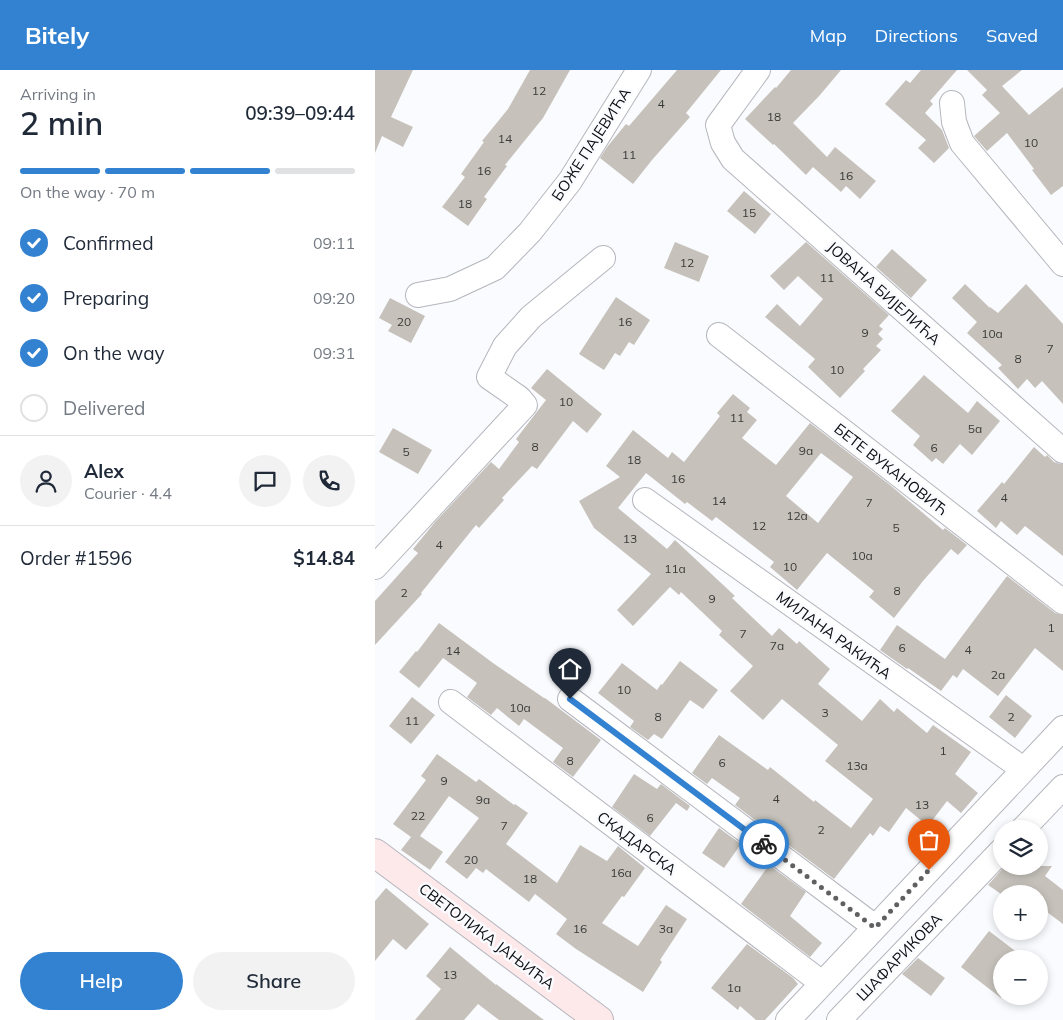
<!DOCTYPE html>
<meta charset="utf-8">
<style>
body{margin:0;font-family:Mulish,sans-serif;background:#f2f2f3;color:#1f2937;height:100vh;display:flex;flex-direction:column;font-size:19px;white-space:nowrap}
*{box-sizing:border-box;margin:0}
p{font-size:16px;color:#747a83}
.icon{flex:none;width:28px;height:28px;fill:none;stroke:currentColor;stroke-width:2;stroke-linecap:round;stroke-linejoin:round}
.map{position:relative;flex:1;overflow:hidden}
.drawer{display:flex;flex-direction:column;background:#fff;width:375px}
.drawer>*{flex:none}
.fabs{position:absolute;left:618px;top:750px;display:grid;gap:10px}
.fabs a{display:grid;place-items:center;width:55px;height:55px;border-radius:50%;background:#fff;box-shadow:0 2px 8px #0003;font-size:25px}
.pin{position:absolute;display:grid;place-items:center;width:42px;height:42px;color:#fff;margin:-51px -21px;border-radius:50% 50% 50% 0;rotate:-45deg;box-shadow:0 0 5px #0007}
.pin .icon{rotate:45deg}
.courier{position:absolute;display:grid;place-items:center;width:50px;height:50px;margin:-25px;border:4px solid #3282d1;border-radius:50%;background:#fff;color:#222;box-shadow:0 1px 6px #0007}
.headline em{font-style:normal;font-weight:600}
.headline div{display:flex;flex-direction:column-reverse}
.headline{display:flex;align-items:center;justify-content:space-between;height:85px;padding:0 20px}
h1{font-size:32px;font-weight:600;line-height:38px}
.bar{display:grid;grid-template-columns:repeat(4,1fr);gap:8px 5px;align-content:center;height:60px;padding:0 20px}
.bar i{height:6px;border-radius:4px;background:#e0e1e3}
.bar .on{background:#3282d1}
.bar p{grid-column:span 4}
.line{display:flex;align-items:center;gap:12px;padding:0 20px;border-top:1px solid #e0e1e3}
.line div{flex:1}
.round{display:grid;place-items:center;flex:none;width:52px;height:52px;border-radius:26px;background:#f2f2f3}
ol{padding:0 20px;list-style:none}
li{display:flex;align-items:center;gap:15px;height:55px}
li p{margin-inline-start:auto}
li .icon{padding:5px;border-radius:50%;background:#3282d1;color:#fff;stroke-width:4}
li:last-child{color:#747a83}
li i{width:28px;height:28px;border:2px solid #e0e1e3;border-radius:50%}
.button{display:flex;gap:10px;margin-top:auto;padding:10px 20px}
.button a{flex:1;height:58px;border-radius:30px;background:#3282d1;color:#fff;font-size:20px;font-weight:600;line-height:58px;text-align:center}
.button a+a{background:#f2f2f3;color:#1f2937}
header{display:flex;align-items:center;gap:30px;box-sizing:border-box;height:70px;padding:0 25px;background:#3282d1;color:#fff}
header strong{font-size:24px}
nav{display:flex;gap:28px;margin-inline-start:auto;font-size:18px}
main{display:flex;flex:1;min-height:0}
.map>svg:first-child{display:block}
.building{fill:#c6c2bb;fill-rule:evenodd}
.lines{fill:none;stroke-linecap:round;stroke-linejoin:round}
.street-casing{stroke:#b5b6bd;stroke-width:26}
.secondary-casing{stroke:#b5b6bd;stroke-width:30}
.street{stroke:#fff;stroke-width:24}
.secondary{stroke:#fde8ea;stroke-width:28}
.done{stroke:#5f6062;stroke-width:5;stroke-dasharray:0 9}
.route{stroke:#3282d1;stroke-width:6}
.labels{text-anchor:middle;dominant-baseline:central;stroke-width:5;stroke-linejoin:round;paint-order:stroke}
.number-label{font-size:12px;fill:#3a3a39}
.street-label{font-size:15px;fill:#0b0c0e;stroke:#fafbff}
</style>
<header>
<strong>Bitely</strong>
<nav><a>Map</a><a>Directions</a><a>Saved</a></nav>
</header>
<main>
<section class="drawer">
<div class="headline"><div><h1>2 min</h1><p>Arriving in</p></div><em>09:39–09:44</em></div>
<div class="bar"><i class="on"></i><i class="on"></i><i class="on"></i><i></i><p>On the way · 70 m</p></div>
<ol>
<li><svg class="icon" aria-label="check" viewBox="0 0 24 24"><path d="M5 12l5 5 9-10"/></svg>Confirmed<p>09:11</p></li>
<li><svg class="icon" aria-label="check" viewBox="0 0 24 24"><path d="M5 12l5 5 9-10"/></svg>Preparing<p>09:20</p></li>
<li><svg class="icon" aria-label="check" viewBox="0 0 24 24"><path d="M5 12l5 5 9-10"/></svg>On the way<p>09:31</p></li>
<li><i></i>Delivered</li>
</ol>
<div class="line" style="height:90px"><a class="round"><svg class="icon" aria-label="person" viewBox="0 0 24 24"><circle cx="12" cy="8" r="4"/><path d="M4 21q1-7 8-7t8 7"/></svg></a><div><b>Alex</b><p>Courier · 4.4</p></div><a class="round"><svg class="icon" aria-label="chat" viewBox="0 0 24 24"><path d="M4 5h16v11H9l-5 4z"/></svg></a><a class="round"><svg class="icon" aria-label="phone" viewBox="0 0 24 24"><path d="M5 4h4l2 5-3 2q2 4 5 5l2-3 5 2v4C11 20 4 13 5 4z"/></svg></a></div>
<div class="line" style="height:65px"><div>Order #1596</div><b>$14.84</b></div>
<div class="button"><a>Help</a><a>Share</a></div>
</section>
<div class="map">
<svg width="688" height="950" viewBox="0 0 688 950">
<rect width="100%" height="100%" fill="#fafbff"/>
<!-- building -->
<path class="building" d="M 0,0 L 38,0 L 16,47 L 38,57 L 28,77 L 7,66 L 0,83 Z
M 155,0 L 195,0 L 168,48 L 130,95 L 132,96 L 109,127 L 112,129 L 93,156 L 67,137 L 90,107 L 86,104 L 109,72 L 107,71 L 133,39 Z
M 302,0 L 346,0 L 311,43 L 315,47 L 277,90 L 258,114 L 225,88 L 232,77 L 251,54 L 254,56 Z
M 416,0 L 466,0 L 445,25 L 418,53 L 452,87 L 460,77 L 501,111 L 485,129 L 471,116 L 466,122 L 438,97 L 431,105 L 399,74 L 398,75 L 370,49 L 400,17 L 401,18 Z
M 546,0 L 582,0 L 555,31 L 558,34 L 550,43 L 567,60 L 574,78 L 559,93 L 543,78 L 551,70 L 510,34 L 531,10 L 535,13 Z
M 592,0 L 647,0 L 627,16 L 654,45 L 688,17 L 688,116 L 676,125 L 657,100 L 659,99 L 632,63 L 612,81 L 599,66 L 625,43 L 607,25 L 612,20 Z
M 369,121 L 396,144 L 380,164 L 352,141 Z
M 300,172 L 334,186 L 324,212 L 289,198 Z
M 431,172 L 514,245 L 504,256 L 508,259 L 503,264 L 508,269 L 501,276 L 506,280 L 488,299 L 490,301 L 465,328 L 433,297 L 440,289 L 390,247 L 402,234 L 425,256 L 448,229 L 423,206 L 409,220 L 395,206 Z
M 517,179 L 552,210 L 536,228 L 501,197 Z
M 590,214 L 615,238 L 615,237 L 623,243 L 651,214 L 688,254 L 688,334 L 667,311 L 660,318 L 652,309 L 643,319 L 623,298 L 627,295 L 592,263 L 602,252 L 577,228 Z
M 241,227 L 275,250 L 259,275 L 254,272 L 245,286 L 240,283 L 229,300 L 204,284 Z
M 15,228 L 50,246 L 36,273 L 13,261 L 17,255 L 4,248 Z
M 172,299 L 227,344 L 212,363 L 198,351 L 162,399 L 157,396 L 127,428 L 129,430 L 104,458 L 101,455 L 46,523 L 47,524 L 0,575 L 0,531 L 43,483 L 38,479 L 60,452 L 116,392 L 124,399 L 144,372 L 141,369 L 171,330 L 156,318 Z
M 549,305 L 593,343 L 602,331 L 625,351 L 597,385 L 585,374 L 568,394 L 561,388 L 557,392 L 538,375 L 545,366 L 516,341 Z
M 358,324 L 375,338 L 372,342 L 382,350 L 367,368 L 401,395 L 435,353 L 515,415 L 568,460 L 570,458 L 592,475 L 583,485 L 576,479 L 548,511 L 519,548 L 494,527 L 499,521 L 452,483 L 422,520 L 395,497 L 399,492 L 341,447 L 337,451 L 312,432 L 310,434 L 271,403 L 243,438 L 292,479 L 300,470 L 360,526 L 357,528 L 397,566 L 404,558 L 422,574 L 424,571 L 455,599 L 443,614 L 487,651 L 505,629 L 519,642 L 522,638 L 552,663 L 558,655 L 596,682 L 580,704 L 603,723 L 586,743 L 572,731 L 553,756 L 531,738 L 514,762 L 505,756 L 498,766 L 495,763 L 459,809 L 360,735 L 365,728 L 337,708 L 332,714 L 317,703 L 344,665 L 393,700 L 395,697 L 439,732 L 440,730 L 476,758 L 498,729 L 450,691 L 463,675 L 407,629 L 388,650 L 355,621 L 378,596 L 344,565 L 347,561 L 306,522 L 304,525 L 295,517 L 258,556 L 242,540 L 276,504 L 219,458 L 204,431 L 245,407 L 231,396 L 258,360 L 293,388 L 297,382 L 309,392 L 345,346 L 342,343 ZM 446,383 L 478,407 L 443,453 L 411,426 Z
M 18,358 L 57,380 L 43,404 L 4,382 Z
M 659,377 L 670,387 L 672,385 L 679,392 L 685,394 L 688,394 L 688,486 L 650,456 L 642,465 L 626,451 L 621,458 L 602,441 L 627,412 L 629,414 Z
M 632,506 L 680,543 L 688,545 L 688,601 L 660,578 L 623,626 L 588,599 L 582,608 L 578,605 L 566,621 L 533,598 L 532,599 L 505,580 L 522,555 L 570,589 Z
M 64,553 L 118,593 L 169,628 L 170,628 L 226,670 L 198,707 L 178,692 L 188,678 L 149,649 L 144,656 L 122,638 L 116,645 L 92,627 L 102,613 L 68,588 L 44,618 L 24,602 L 41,581 L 42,582 Z
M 305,591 L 343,620 L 328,639 L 315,630 L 287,669 L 279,664 L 273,670 L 255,657 L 259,651 L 223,623 L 247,593 L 282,620 L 286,614 L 287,615 Z
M 631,625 L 657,646 L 640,668 L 614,647 Z
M 37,627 L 60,645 L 36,674 L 14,656 Z
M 62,684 L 101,712 L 104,709 L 139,735 L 140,734 L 153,743 L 131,774 L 182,813 L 205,775 L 232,791 L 243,776 L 270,798 L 249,827 L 247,826 L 227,853 L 263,876 L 291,835 L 312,849 L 285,890 L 287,892 L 268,922 L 201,879 L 181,864 L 192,849 L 160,824 L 154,832 L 111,799 L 108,803 L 101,798 L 92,809 L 70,792 L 104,748 L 74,726 L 45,766 L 68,782 L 55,800 L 26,780 L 36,767 L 18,754 L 51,710 L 46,706 Z
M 259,704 L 282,719 L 286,714 L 315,736 L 312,741 L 301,733 L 275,766 L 237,737 Z
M 344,758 L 366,774 L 349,798 L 327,783 Z
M 394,795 L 431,822 L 415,846 L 447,873 L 435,887 L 366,834 Z
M 630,796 L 677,796 L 670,806 L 688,820 L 688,854 L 664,836 L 664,824 L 626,824 L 613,815 Z
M 11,818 L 54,854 L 31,880 L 18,869 L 0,891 L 0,831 Z
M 614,861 L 651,889 L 626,889 L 626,928 L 586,897 Z
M 372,874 L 418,908 L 423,914 L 390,950 L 381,950 L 365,936 L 363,940 L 336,918 Z
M 75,877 L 121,915 L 121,914 L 169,950 L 124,950 L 103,934 L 89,950 L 40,950 L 66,919 L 51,906 Z
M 543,888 L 570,908 L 556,926 L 527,904 Z"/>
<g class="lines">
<!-- street casing -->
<g class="street-casing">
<path id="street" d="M 383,0 L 343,55 L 348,73 L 358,89 L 688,381
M 577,33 L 579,52 L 587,73 L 688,194
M 43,225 L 75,219 L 120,198 L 155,162 L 195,111 L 264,0
M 344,265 L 688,532
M 270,430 L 648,699
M 0,497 L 150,335 L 144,328 L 114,307 L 130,276 L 156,247 L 228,188
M 195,629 L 500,857
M 76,632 L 447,913
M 648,759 L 688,717
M 413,950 L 688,658
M 464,950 L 626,781"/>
</g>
<!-- secondary casing -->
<g class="secondary-casing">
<path id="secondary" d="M 0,783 L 224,950"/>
</g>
<!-- street -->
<use href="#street" class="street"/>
<!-- secondary -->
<use href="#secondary" class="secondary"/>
</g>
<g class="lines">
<!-- done -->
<path class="done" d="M 389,774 L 500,858 L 554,800"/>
<!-- route -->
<path class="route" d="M 195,629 L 389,774"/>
</g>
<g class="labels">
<!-- number labels -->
<g class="number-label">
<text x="164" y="20">12</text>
<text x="286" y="33">4</text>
<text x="399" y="46">18</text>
<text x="130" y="68">14</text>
<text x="656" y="72">10</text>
<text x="254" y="84">11</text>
<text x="109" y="100">16</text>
<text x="471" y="105">16</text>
<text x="90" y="133">18</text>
<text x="374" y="142">15</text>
<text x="312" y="192">12</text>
<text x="452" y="207">11</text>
<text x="29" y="251">20</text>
<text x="250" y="251">16</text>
<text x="490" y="262">9</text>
<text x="617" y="263">10a</text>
<text x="675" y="278">7</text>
<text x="643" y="288">8</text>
<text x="462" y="299">10</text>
<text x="191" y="331">10</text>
<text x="362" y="347">11</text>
<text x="600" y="358">5a</text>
<text x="160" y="376">8</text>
<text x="559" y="377">6</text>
<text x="431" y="380">9a</text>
<text x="31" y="381">5</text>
<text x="259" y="389">18</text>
<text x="303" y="408">16</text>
<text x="629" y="427">4</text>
<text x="344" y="430">14</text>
<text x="494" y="432">7</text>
<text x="422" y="445">12a</text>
<text x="384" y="455">12</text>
<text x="521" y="457">5</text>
<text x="255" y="468">13</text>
<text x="64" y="474">4</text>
<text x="487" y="485">10a</text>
<text x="415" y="496">10</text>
<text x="300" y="498">11a</text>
<text x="522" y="520">8</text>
<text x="29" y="522">2</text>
<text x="337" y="528">9</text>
<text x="676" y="557">1</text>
<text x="368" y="563">7</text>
<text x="402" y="575">7a</text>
<text x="527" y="577">6</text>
<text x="593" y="579">4</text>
<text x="78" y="580">14</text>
<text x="623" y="604">2a</text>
<text x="249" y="619">10</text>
<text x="145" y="637">10a</text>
<text x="450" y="642">3</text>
<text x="283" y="646">8</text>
<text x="636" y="646">2</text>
<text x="37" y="650">11</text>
<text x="568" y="680">1</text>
<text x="195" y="690">8</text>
<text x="347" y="692">6</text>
<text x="482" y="695">13a</text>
<text x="69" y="710">9</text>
<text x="401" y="728">4</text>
<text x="108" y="729">9a</text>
<text x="547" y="734">13</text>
<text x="43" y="745">22</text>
<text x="275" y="747">6</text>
<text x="129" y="755">7</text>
<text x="446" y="759">2</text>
<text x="96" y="789">20</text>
<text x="246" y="802">16a</text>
<text x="155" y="808">18</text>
<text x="205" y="858">16</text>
<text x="291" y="858">3a</text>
<text x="75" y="904">13</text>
<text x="359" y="917">1a</text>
</g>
<!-- street labels -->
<g class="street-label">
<text transform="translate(216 74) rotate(-57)">БОЖЕ ПАЈЕВИЋА</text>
<text transform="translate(509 223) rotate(42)">ЈОВАНА БИЈЕЛИЋА</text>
<text transform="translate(516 399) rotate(38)">БЕТЕ ВУКАНОВИЋ</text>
<text transform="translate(459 565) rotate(36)">МИЛАНА РАКИЋА</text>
<text transform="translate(262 773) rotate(37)">СКАДАРСКА</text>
<text transform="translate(112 866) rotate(37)">СВЕТОЛИКА ЈАЊИЋА</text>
<text transform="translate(524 887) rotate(-46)">ШАФАРИКОВА</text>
</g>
</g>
</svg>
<div class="fabs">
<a><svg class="icon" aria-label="layers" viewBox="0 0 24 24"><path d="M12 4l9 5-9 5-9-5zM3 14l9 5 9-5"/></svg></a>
<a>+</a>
<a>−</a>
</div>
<div class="pin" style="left:554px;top:800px;background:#ea580c"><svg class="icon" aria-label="bag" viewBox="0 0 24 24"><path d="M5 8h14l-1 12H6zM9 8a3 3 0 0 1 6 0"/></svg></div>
<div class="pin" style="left:195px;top:629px;background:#1f2937"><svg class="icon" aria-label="home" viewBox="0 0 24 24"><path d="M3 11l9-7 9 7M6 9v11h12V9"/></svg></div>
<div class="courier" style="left:389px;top:774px"><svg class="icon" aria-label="bike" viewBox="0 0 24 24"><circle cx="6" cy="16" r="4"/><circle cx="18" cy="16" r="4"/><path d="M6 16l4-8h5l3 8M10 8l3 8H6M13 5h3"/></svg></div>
</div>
</main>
